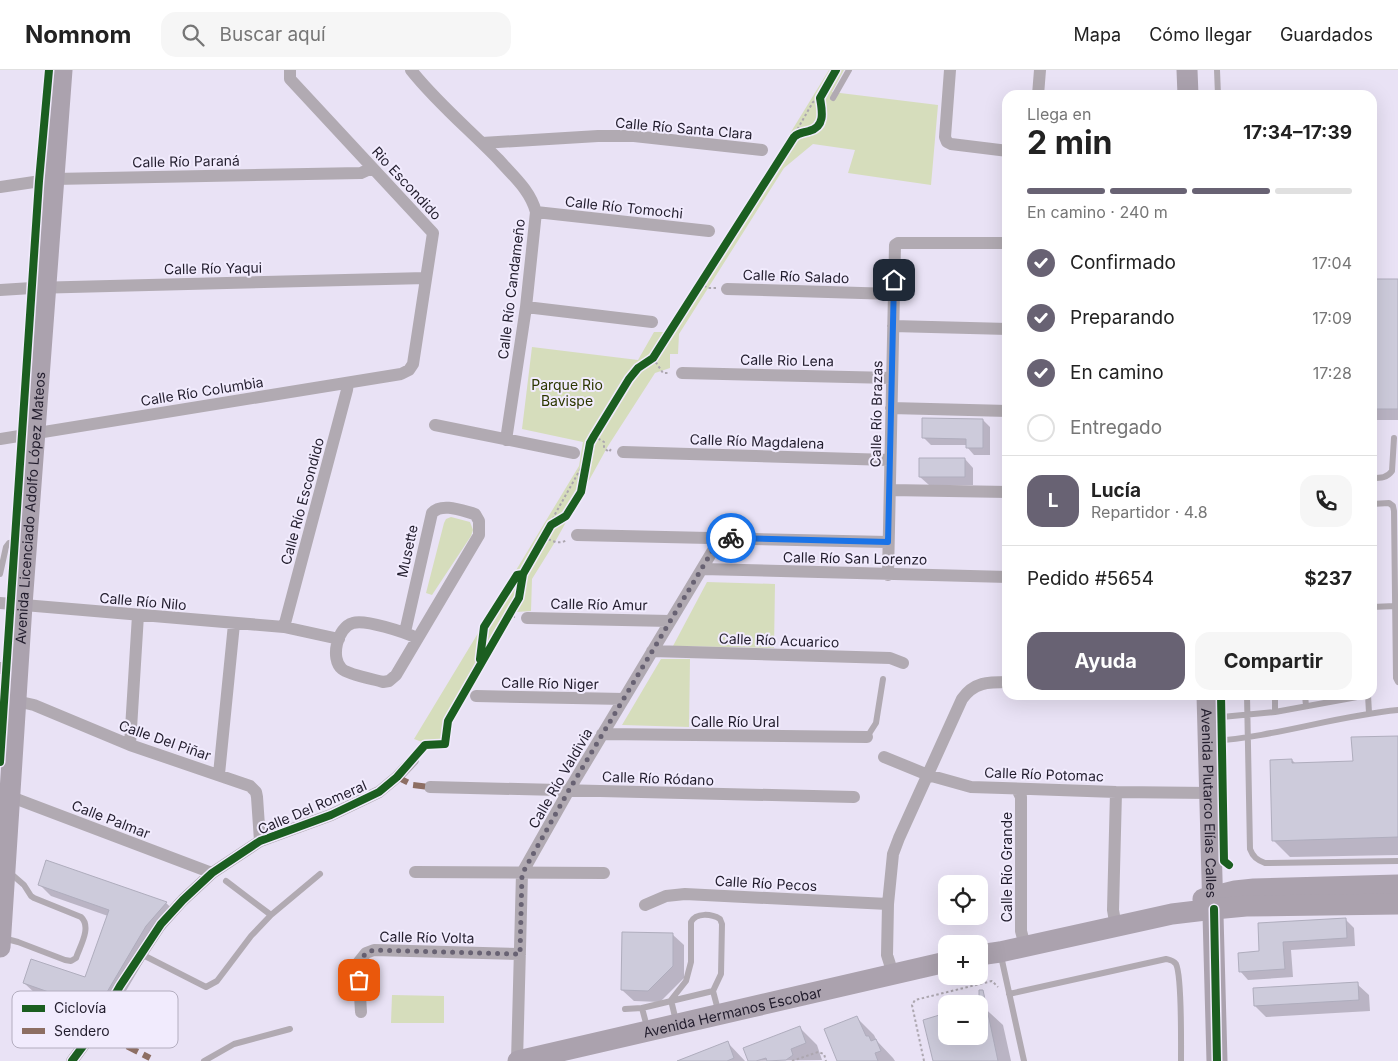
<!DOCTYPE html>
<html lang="es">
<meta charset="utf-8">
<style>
body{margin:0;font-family:Inter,sans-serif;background:#f6f6f6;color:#222;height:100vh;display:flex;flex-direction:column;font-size:19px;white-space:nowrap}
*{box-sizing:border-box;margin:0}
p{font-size:16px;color:#767676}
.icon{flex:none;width:28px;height:28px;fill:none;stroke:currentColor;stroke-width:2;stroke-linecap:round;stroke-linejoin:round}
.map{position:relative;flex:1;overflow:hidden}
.panel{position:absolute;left:1002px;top:20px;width:375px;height:610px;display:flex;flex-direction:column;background:#fff;border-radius:15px;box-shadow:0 5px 20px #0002}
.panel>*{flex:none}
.controls{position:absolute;left:938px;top:805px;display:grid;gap:10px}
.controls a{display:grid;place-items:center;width:50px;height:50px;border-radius:10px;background:#fff;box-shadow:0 5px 20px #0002;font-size:25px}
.pin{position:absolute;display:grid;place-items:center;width:42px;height:42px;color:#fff;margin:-21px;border-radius:10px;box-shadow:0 2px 8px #0006}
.courier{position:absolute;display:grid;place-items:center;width:50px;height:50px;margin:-25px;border:4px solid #1a73e8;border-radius:50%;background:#fff;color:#222;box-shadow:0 1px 6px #0007}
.summary em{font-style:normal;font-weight:700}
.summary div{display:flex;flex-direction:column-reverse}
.summary{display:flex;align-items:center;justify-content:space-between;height:85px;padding:0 25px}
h1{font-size:32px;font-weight:700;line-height:38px}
.bar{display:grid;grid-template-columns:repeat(4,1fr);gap:8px 5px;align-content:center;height:60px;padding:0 25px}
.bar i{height:6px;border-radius:4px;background:#e0e0e0}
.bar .on{background:#686273}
.bar p{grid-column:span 4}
.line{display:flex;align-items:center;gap:12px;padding:0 25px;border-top:1px solid #e0e0e0}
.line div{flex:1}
.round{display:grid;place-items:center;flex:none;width:52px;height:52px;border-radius:15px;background:#f6f6f6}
ol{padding:0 25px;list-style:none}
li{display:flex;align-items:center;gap:15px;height:55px}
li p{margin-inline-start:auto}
li .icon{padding:5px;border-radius:50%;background:#686273;color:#fff;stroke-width:4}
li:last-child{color:#767676}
li i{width:28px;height:28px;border:2px solid #e0e0e0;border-radius:50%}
.primary-button{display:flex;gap:10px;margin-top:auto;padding:10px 25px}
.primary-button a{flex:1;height:58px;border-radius:15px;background:#686273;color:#fff;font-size:20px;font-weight:700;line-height:58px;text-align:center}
.primary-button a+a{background:#f6f6f6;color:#222}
header{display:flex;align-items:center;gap:30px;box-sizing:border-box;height:70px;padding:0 25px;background:#fff;border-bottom:1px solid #e0e0e0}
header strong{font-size:24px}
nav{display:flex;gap:28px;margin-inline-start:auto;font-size:18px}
.search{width:350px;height:45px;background:#f6f6f6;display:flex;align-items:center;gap:12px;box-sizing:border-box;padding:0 18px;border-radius:15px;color:#767676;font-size:19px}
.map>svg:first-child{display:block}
.green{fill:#d6ddbc}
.shadow{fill:#0003}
.building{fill:#cdcbdb;stroke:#afadbd}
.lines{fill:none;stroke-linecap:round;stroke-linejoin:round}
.path{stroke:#aca6af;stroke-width:2;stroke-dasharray:2.5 2.5;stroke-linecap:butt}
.lane{stroke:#b1aab2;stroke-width:6}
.street{stroke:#b1aab2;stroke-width:12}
.primary{stroke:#aba2ae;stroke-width:21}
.quiet{stroke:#8d6e63;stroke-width:6;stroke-dasharray:12 6;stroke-linecap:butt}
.cycleway-casing{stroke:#f1ebfd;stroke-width:11}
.cycleway{stroke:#1b5e20;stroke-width:8}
.done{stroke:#686273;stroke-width:5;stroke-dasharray:0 9}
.route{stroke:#1a73e8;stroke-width:6}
.labels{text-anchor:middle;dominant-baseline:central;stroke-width:4;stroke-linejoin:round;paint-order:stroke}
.street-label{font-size:14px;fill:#221d2d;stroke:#f1ebfd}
.park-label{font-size:14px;fill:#2d3700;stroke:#f1ebfd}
.key{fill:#f1ebfd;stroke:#b3adbf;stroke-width:1}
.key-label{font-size:14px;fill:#221d2d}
</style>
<header>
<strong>Nomnom</strong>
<div class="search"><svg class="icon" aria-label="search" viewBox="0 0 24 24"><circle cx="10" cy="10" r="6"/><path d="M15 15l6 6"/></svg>Buscar aquí</div>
<nav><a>Mapa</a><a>Cómo llegar</a><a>Guardados</a></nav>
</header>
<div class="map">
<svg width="1398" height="991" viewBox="0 0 1398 991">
<rect width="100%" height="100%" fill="#e9e2f5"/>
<!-- green -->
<path class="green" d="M 829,0 L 844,0 L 832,22 L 938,35 L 931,115 L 848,103 L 855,80 L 813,74 L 784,98 L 679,264 L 678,284 L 670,284 L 670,298 L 655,303 L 608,376 L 555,472 L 532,509 L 531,541 L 516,542 L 449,654 L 449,677 L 436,677 L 414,669 L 579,396 L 583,372 L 522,359 L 532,277 L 638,290 L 654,262 L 664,262 L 751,127 Z
M 451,447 L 470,452 L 473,460 L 471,466 L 432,525 L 426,523 L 444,453 L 446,449 Z
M 707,512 L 775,514 L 774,578 L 673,576 Z
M 661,589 L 690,589 L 689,657 L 622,655 Z
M 392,925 L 444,926 L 444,953 L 391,953 Z"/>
<!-- shadow -->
<path class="shadow" d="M 1372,210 L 1398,210 L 1398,350 L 1372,350 Z
M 983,350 L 990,357 L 990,385 L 974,385 L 967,377 L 967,375 L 931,375 L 924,368 Z
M 965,389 L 973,398 L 973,415 L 929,415 L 920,407 Z
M 1398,667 L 1398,785 L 1290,787 L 1273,770 L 1292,690 L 1296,694 L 1355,692 Z
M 47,792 L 166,833 L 178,844 L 157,868 L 109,950 L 36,924 L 24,913 L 86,909 L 108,846 L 51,826 L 39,814 Z
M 1346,850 L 1354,858 L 1355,876 L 1291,880 L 1293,907 L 1248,910 L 1240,901 L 1260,882 L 1259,854 Z
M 672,864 L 684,875 L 684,908 L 660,932 L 634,931 L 622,920 Z
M 1357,914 L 1369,925 L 1370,941 L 1266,947 L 1255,936 Z
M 978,932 L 1003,955 L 1011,991 L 935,991 L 939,947 L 943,940 L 946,938 L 946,966 L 979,966 L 979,934 L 967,934 Z
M 857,948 L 874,965 L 877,971 L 893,988 L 895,991 L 838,991 Z
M 800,958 L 817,975 L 822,990 L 749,991 Z
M 728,973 L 745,991 L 677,991 Z"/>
<!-- building -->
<path class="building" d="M 1372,209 L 1398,209 L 1398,339 L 1372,339 Z
M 922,348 L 983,349 L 983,378 L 966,378 L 966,369 L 922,368 Z
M 919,388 L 965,388 L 965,407 L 919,407 Z
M 1398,666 L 1398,767 L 1272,771 L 1270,690 L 1292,689 L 1292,693 L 1353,691 L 1351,667 Z
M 46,790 L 167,832 L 146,856 L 97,939 L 23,913 L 31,889 L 85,907 L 109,840 L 38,815 Z
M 1346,848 L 1347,868 L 1283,872 L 1285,899 L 1239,902 L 1238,883 L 1259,881 L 1258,853 Z
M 622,862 L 673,863 L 673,896 L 648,921 L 621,920 Z
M 1358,912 L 1359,930 L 1254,936 L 1253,918 Z
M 979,920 L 983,920 L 998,991 L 933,991 L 923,950 L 946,943 L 946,966 L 979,966 Z
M 857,946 L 866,966 L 869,966 L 871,971 L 876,969 L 881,981 L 875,983 L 878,991 L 837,991 L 824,959 Z
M 800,956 L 806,973 L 791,979 L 793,985 L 786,990 L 767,991 L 766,988 L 756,991 L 748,991 L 743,978 Z
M 728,971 L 734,988 L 727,991 L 677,991 Z"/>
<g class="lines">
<!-- path -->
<path class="path" d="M 797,64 L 797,60 L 813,32 L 820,28
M 700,213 L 708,218 L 716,218
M 653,288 L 663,303 L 670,303
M 594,366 L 604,372 L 604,378 L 609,382 L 611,379
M 552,454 L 554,446 L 581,398 L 586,394
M 544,467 C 552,471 559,475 567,470
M 480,593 L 508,546 L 515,547
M 792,991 L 818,982 L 824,984 L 826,991
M 924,991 L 912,935 L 915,930 L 992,911 L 998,917"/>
<!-- lane -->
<path class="lane" d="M 1217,0 L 1218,25
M 833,28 L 849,0
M 1372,408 C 1381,408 1387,408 1392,401 L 1394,368
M 1372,434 L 1389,433 L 1393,436 L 1394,441 L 1396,608 L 1398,612
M 0,504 L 6,477 L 9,473 L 24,470
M 1372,537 L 1395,536
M 1247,625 L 1250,779 C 1253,787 1257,790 1265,793 L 1398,791
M 1275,625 L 1275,642
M 1305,625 L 1306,636
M 1368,625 L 1369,643
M 1211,648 L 1275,642 L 1368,625
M 867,667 L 876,653 L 883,609
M 1212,671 C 1275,667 1335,646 1398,640
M 226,811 L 271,845
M 3,868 L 18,872 L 65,890 L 71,891 L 76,888 C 80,876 92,857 81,847 L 34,828 L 31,826 L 24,815 L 9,802
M 141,884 L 206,917 L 217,911 L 251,866 L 271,845 L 320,804
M 1001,886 L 1024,991
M 1009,924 L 1166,889 C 1170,890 1173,890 1176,894 C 1182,906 1181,974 1181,991
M 625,939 L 642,938
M 676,951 L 671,930 L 686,911 L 691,892 L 691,852 C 696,842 712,844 720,849 L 722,854 L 721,904 L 713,921 L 718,940
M 647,957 L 642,938 L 713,921
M 204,991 L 234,974 L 290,959"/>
<!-- street -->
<path class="street" d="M 411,0 C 437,33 470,60 499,90 C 514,107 530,120 536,142 L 526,237 L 506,370
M 950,0 L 945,67 L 947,72 L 951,74 L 1008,81
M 1038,25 L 1040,0
M 482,73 L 598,66 L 634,66 L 762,80
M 0,117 L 54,109 L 361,103 L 372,98
M 536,142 L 709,161
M 727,219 L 894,224
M 0,220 L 32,218 L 426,208
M 526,237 L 652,252
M 893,256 L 1008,259
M 682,303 L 892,308
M 891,338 L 1008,341
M 435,355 L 574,383
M 0,369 L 401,304 L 409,300 L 413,294 L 433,163 L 290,9 L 290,0
M 623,382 L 890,390
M 890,420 L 1008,422
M 577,465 L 888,472
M 702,499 L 1008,507
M 888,505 L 895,175 L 898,173 L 1008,173
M 0,533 L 284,557 L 339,569
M 527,548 L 670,551
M 284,557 L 347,320 L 348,313
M 405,562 L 432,443 C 442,432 463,441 475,444 L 479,451 L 479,465 L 396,605 L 389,611 L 383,612 C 373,609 349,605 342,599 C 330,589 337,557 353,553 C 365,549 404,562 417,568
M 652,581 L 890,588 L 903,593
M 0,598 L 18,599
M 476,626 L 624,629
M 16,631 L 34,635 L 130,675 L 250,716 L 256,722 L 257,727 L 260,771
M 602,664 L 867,667
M 130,675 L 138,545
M 884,687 L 928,705 L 971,717 L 1116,722 L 1209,723
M 219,704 L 234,554
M 430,717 L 854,727
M 1017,719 L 1021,727 L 1021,861 L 1025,876
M 1116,722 L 1113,840 L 1116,857
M 6,725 L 212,803
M 415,802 L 604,803
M 645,835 L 666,826 L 685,824 L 888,834
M 893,904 L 887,885 L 888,834 L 893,784 L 899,768 L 962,629 C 974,612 988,612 1008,612
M 361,942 L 358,893 L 366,883 L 374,880 L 520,884
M 72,991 L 95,960 L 120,916 L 161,854 L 183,830 L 212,803 L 260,771 L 331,745 L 379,722 L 397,707 L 413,690
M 517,991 L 522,803 L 569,720 L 721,467"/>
<!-- primary -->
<g class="primary">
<path d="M 1187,0 L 1188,25"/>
<path id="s1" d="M 1207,625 L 1217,991"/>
<path d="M 1203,829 L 1235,821 L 1254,819 L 1398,815"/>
<path id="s2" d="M 0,877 L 22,535 L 62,0"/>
<path d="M 979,885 L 1000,882 L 1172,844 L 1214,839 L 1246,836 L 1398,834"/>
<path id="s3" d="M 518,991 L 946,892"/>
</g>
<!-- quiet -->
<path class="quiet" d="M 397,707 L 413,715 L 430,717
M 95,960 L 150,988"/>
<!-- cycleway casing -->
<g class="cycleway-casing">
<path id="cycleway" d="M 480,589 L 484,557 L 517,505 L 523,504
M 1221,625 L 1224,791 L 1229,795
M 0,692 L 39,111 L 49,0
M 1214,839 L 1217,991
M 72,991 L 95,960 L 120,916 L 161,854 L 183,830 L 212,803 L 260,771 L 331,745 L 379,722 L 397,707 L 425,675 L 445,674 L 448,651 L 513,538 L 519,528 L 523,504 L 551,455 L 566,446 L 581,422 L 590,373 L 594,366 L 629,309 L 638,298 L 653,288 L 794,67 C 799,62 803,63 809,61 C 826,57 822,40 820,28 L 836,0"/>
</g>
<!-- cycleway -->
<use href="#cycleway" class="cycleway"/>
</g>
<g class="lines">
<!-- done -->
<path class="done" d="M 359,910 L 358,893 L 366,883 L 374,880 L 520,884 L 522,804 L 569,720 L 720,468 L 731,468"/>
<!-- route -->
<path class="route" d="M 731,468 L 888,472 L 894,210"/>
</g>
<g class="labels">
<!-- street labels -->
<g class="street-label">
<text transform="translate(684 58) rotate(5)">Calle Río Santa Clara</text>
<text transform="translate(186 91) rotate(-1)">Calle Río Paraná</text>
<text transform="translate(407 113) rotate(47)">Rio Escondido</text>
<text transform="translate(624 137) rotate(6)">Calle Río Tomochi</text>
<text transform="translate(213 198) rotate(-1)">Calle Río Yaqui</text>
<text transform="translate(796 206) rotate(2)">Calle Río Salado</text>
<text transform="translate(511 219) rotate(-83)">Calle Río Candameño</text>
<text transform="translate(787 290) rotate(1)">Calle Rio Lena</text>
<text transform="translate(202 321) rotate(-9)">Calle Río Columbia</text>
<text transform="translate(876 344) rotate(-89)">Calle Río Brazas</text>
<text transform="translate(757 371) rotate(2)">Calle Río Magdalena</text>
<text transform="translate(302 431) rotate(-75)">Calle Río Escondido</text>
<text stroke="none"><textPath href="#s2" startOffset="440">Avenida Licenciado Adolfo López Mateos</textPath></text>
<text transform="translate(407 481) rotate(-78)">Musette</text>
<text transform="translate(855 488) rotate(1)">Calle Río San Lorenzo</text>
<text transform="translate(143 531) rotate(5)">Calle Río Nilo</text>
<text transform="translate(599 534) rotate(1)">Calle Río Amur</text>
<text transform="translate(779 570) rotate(2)">Calle Río Acuarico</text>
<text transform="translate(550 613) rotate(1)">Calle Río Niger</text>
<text x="735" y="651">Calle Río Ural</text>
<text transform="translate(165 670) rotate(19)">Calle Del Piñar</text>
<text transform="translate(1044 704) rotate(2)">Calle Río Potomac</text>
<text transform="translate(560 708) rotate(-60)">Calle Río Valdivia</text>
<text transform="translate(658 708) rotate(2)">Calle Río Ródano</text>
<text stroke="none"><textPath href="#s1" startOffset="108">Avenida Plutarco Elías Calles</textPath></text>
<text transform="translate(312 737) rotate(-23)">Calle Del Romeral</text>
<text transform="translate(111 749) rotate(21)">Calle Palmar</text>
<text transform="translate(1006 797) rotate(-90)">Calle Río Grande</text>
<text transform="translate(766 813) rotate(3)">Calle Río Pecos</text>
<text transform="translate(427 867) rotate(1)">Calle Río Volta</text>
<text stroke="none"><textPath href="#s3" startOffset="220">Avenida Hermanos Escobar</textPath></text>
</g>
<!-- park labels -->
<g class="park-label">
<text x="567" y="314">Parque Rio<tspan x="567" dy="16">Bavispe</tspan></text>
</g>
</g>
<!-- legend -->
<rect x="12" y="921" width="166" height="57" rx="8" class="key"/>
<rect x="22" y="935" width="23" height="7" fill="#1b5e20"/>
<rect x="22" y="958" width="23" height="6" fill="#8d6e63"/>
<g class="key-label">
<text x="54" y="943">Ciclovía</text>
<text x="54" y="966">Sendero</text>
</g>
</svg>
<div class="controls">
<a><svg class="icon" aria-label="locate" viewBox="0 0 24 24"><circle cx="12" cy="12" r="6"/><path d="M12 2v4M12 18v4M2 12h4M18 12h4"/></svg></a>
<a>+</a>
<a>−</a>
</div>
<div class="pin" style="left:359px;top:910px;background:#ea580c"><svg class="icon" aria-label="bag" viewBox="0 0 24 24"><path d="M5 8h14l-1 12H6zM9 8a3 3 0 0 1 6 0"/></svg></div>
<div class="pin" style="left:894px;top:210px;background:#1f2937"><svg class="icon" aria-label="home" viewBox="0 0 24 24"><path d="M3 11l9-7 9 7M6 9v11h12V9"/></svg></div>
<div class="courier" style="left:731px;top:468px"><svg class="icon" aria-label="bike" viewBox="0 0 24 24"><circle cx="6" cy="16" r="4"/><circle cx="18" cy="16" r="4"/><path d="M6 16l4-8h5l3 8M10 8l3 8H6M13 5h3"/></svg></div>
<section class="panel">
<div class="summary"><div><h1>2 min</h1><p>Llega en</p></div><em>17:34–17:39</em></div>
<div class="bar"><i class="on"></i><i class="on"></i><i class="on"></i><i></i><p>En camino · 240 m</p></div>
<ol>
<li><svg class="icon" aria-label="check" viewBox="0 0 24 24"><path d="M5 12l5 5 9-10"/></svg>Confirmado<p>17:04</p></li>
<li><svg class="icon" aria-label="check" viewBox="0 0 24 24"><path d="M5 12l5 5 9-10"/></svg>Preparando<p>17:09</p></li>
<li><svg class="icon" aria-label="check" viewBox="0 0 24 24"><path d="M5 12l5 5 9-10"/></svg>En camino<p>17:28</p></li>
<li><i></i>Entregado</li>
</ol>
<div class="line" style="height:90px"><b class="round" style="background:#686273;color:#fff">L</b><div><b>Lucía</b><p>Repartidor · 4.8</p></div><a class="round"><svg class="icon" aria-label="phone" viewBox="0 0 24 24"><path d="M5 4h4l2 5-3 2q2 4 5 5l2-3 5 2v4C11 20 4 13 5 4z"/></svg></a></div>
<div class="line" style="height:65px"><div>Pedido #5654</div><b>$237</b></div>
<div class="primary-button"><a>Ayuda</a><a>Compartir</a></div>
</section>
</div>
